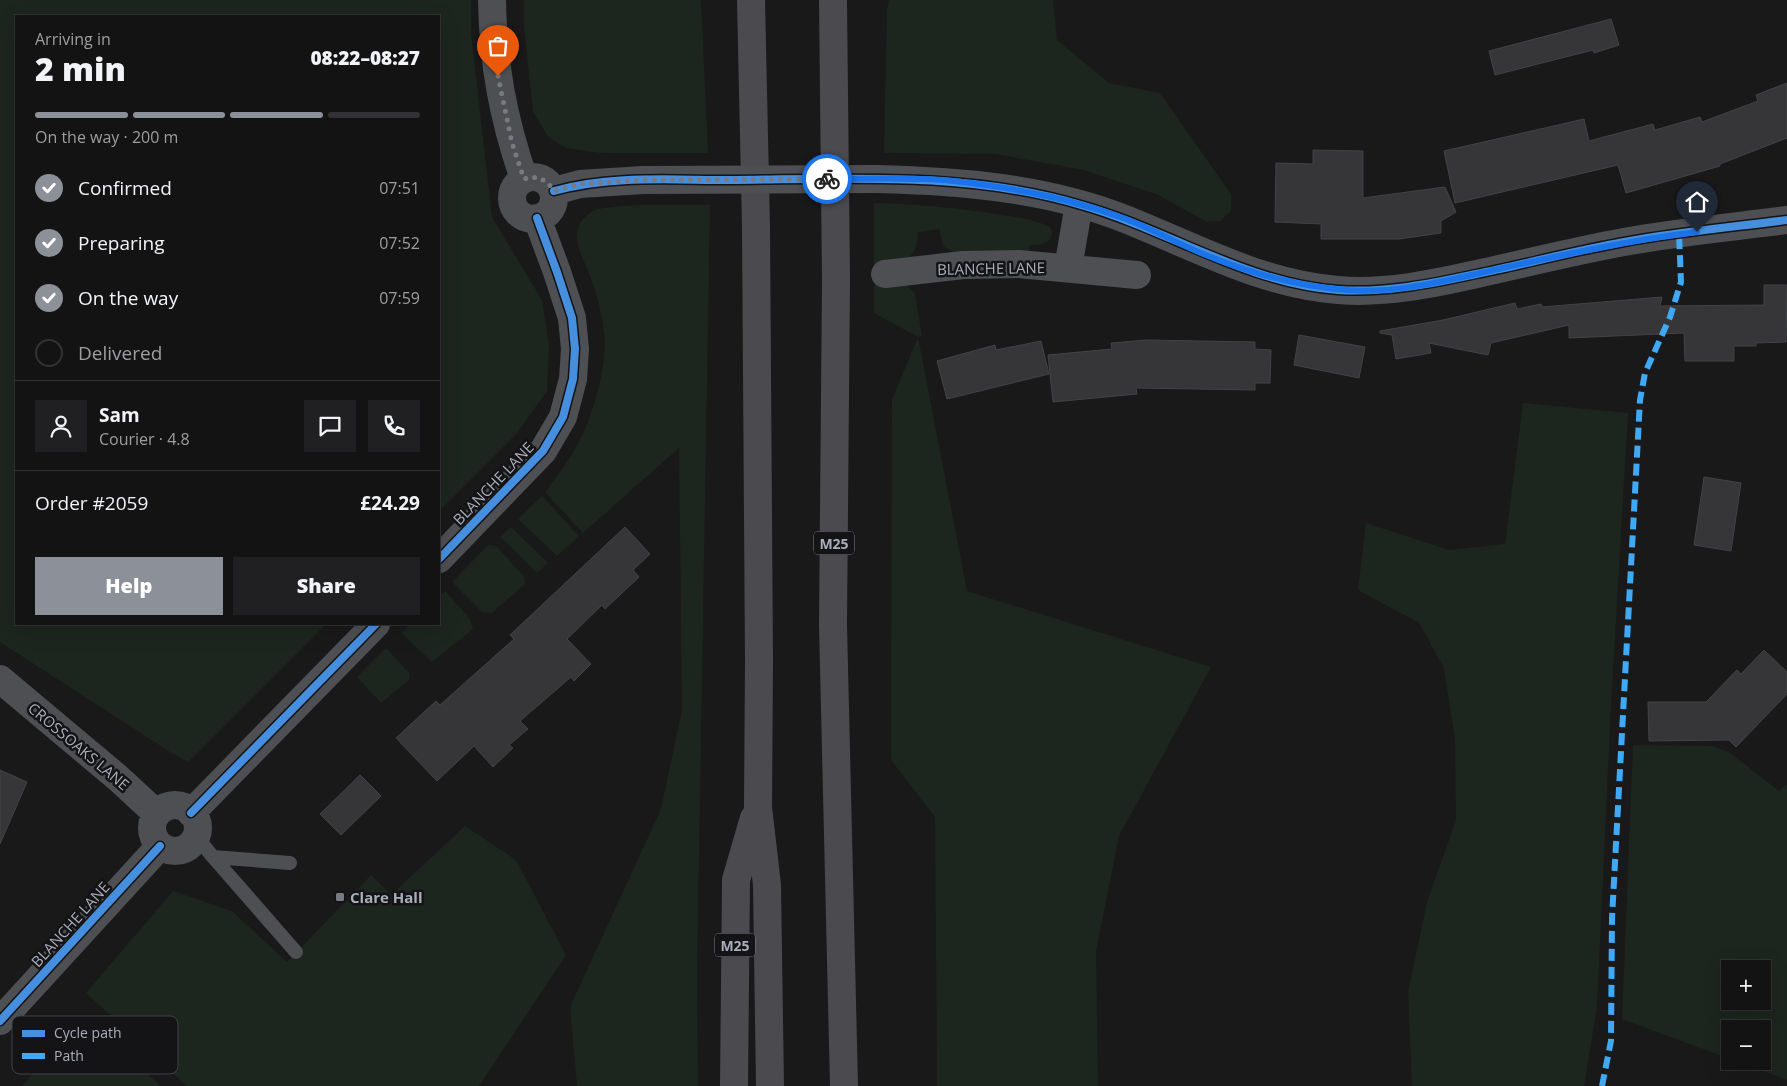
<!DOCTYPE html>
<meta charset="utf-8">
<style>
body{margin:0;font-family:"Open Sans",sans-serif;background:#202022;color:#f1f3f6;height:100vh;display:flex;flex-direction:column;font-size:19px;white-space:nowrap}
*{box-sizing:border-box;margin:0}
p{font-size:16px;color:#9d9ea0}
.icon{flex:none;width:28px;height:28px;fill:none;stroke:currentColor;stroke-width:2;stroke-linecap:round;stroke-linejoin:round}
.map{position:relative;flex:1;overflow:hidden}
.details{position:absolute;left:15px;top:15px;width:425px;height:610px;display:flex;flex-direction:column;background:#131314;border-radius:0px;box-shadow:0 5px 20px #0002,0 0 0 1px #323234}
.details>*{flex:none}
.tools{position:absolute;left:1721px;top:960px;display:grid;gap:10px}
.tools a{display:grid;place-items:center;width:50px;height:50px;border-radius:0px;background:#131314;box-shadow:0 5px 20px #0002,0 0 0 1px #323234;font-size:25px}
.pin{position:absolute;display:grid;place-items:center;width:42px;height:42px;color:#fff;margin:-51px -21px;border-radius:50% 50% 50% 0;rotate:-45deg;box-shadow:0 0 5px #0007}
.pin .icon{rotate:45deg}
.courier{position:absolute;display:grid;place-items:center;width:50px;height:50px;margin:-25px;border:4px solid #1a73e8;border-radius:50%;background:#fff;color:#222;box-shadow:0 1px 6px #0007}
.headline em{font-style:normal;font-weight:800}
.headline div{display:flex;flex-direction:column-reverse}
.headline{display:flex;align-items:center;justify-content:space-between;height:85px;padding:0 20px}
h1{font-size:32px;font-weight:800;line-height:38px}
.bar{display:grid;grid-template-columns:repeat(4,1fr);gap:8px 5px;align-content:center;height:60px;padding:0 20px}
.bar i{height:6px;border-radius:4px;background:#323234}
.bar .active{background:#8c9099}
.bar p{grid-column:span 4}
.line{display:flex;align-items:center;gap:12px;padding:0 20px;border-top:1px solid #323234}
.line div{flex:1}
.round{display:grid;place-items:center;flex:none;width:52px;height:52px;border-radius:0px;background:#202022}
ol{padding:0 20px;list-style:none}
li{display:flex;align-items:center;gap:15px;height:55px}
li p{margin-inline-start:auto}
li .icon{padding:5px;border-radius:50%;background:#8c9099;color:#fff;stroke-width:4}
li:last-child{color:#9d9ea0}
li i{width:28px;height:28px;border:2px solid #323234;border-radius:50%}
.primary-button{display:flex;gap:10px;margin-top:auto;padding:10px 20px}
.primary-button a{flex:1;height:58px;border-radius:0px;background:#8c9099;color:#fff;font-size:20px;font-weight:800;line-height:58px;text-align:center}
.primary-button a+a{background:#202022;color:#f1f3f6}
.map>svg:first-child{display:block}
.green{fill:#1d251f;fill-rule:evenodd}
.building{fill:#363638;stroke:#424346}
.lines{fill:none;stroke-linecap:round;stroke-linejoin:round}
.service{stroke:#4d4f53;stroke-width:14}
.minor{stroke:#4d4f53;stroke-width:28}
.tertiary{stroke:#4d4f53;stroke-width:28}
.motorway{stroke:#4b4b4f;stroke-width:28}
.tertiary-bridge{stroke:#4d4f53;stroke-width:28}
.quiet{stroke:#3fa9f5;stroke-width:6;stroke-dasharray:12 6;stroke-linecap:butt}
.cycleway-casing{stroke:#141316;stroke-width:11}
.cycleway{stroke:#468fdf;stroke-width:8}
.done{stroke:#777a83;stroke-width:5;stroke-dasharray:0 9}
.route{stroke:#1a73e8;stroke-width:6}
.poi-dot{fill:#777a83;stroke:#141316;stroke-width:2}
.labels{text-anchor:middle;dominant-baseline:central;stroke-width:5;stroke-linejoin:round;paint-order:stroke}
.shield{fill:#141316;stroke:#7d808a;stroke-width:1}
.shield-label{font-size:14px;font-weight:bold;fill:#aaaebb}
.street-label{font-size:15px;fill:#aaaebb;stroke:#141316}
.poi-label{font-size:15px;font-weight:bold;fill:#aaaebb;stroke:#141316;text-anchor:start}
.key{fill:#141316;stroke:#414248;stroke-width:1}
.key-label{font-size:14px;fill:#aaaebb}
</style>
<div class="map">
<svg width="1787" height="1086" viewBox="0 0 1787 1086">
<rect width="100%" height="100%" fill="#19191a"/>
<!-- green -->
<path class="green" d="M 0,0 L 471,0 L 471,33 L 492,217 L 542,300 L 549,345 L 547,391 L 517,433 L 439,511 L 439,16 L 16,16 L 16,624 L 326,624 L 188,762 L 170,752 L 0,642 Z
M 524,0 L 701,0 L 708,153 L 601,153 L 566,148 L 548,137 L 533,111 L 524,27 Z
M 889,0 L 1053,0 L 1057,40 L 1109,83 L 1160,93 L 1231,194 L 1231,211 L 1220,221 L 1207,222 L 1156,194 L 1084,170 L 996,154 L 884,153 L 887,10 Z
M 874,203 C 917,204 960,208 1002,215 C 1019,218 1036,219 1051,228 C 1056,243 1041,245 1030,245 L 1028,254 L 956,254 L 943,246 L 939,229 L 918,232 C 917,246 917,252 904,261 L 905,283 L 915,294 L 922,336 L 918,337 L 967,591 L 1211,667 L 1119,836 L 1096,951 L 1098,1086 L 937,1086 L 935,817 L 891,760 L 892,400 L 918,337 L 874,313 Z
M 710,205 L 697,974 L 698,1086 L 577,1086 L 570,1007 L 661,809 L 682,710 L 679,448 L 583,533 L 545,492 C 576,452 588,431 600,382 C 603,366 606,349 604,333 C 602,315 598,298 592,281 C 584,257 562,230 593,211 C 607,203 690,205 710,205 Z
M 1523,403 L 1628,413 L 1611,705 L 1597,1007 L 1584,1086 L 1412,1086 L 1408,992 L 1427,902 L 1456,820 L 1455,740 L 1444,668 L 1419,623 L 1358,590 L 1366,523 L 1449,550 L 1505,544 Z
M 542,496 L 579,536 L 557,556 L 518,519 Z
M 511,527 L 548,563 L 537,573 L 500,537 Z
M 488,545 L 496,546 L 524,576 L 525,584 L 492,613 L 482,612 L 452,582 Z
M 445,591 L 470,619 L 473,629 L 432,662 L 401,633 L 411,624 L 439,624 L 439,597 Z
M 386,648 L 410,674 L 409,680 L 381,703 L 357,677 Z
M 1633,745 L 1712,746 L 1729,752 L 1779,791 L 1787,784 L 1787,1080 L 1737,1061 L 1762,1061 L 1762,1029 L 1730,1029 L 1730,1059 L 1622,1019 ZM 1730,969 L 1762,969 L 1762,1001 L 1730,1001 Z
M 465,826 L 516,860 L 566,955 L 479,1086 L 187,1086 L 86,993 L 173,891 L 232,911 L 287,962 L 371,875 L 391,895 Z
M 84,1017 L 161,1086 L 22,1086 Z"/>
<!-- building -->
<path class="building" d="M 1611,19 L 1619,45 L 1594,53 L 1593,50 L 1495,75 L 1489,51 Z
M 1787,83 L 1787,138 L 1720,164 L 1720,166 L 1626,193 L 1618,165 L 1455,203 L 1444,151 L 1584,119 L 1589,141 L 1653,124 L 1655,130 L 1700,117 L 1702,122 L 1758,101 L 1756,95 Z
M 1313,150 L 1363,151 L 1363,198 L 1445,187 L 1456,212 L 1441,221 L 1441,233 L 1399,239 L 1321,239 L 1321,224 L 1275,222 L 1276,163 L 1313,164 Z
M 1764,285 L 1787,285 L 1786,342 L 1756,343 L 1756,346 L 1734,346 L 1734,361 L 1685,361 L 1684,333 L 1569,338 L 1569,325 L 1491,343 L 1488,355 L 1429,343 L 1431,353 L 1396,359 L 1392,335 L 1380,333 L 1380,331 L 1443,320 L 1515,303 L 1517,309 L 1541,304 L 1542,307 L 1662,297 L 1660,306 L 1764,305 Z
M 1299,335 L 1365,347 L 1359,378 L 1294,365 Z
M 1146,340 L 1255,342 L 1255,349 L 1271,350 L 1270,383 L 1255,383 L 1255,390 L 1136,388 L 1137,394 L 1053,402 L 1048,355 L 1112,349 L 1111,343 Z
M 1041,341 L 1049,374 L 947,399 L 937,361 L 995,345 L 996,350 Z
M 1704,477 L 1741,483 L 1731,551 L 1694,545 Z
M 625,527 L 650,554 L 633,570 L 639,577 L 605,609 L 602,605 L 567,639 L 591,664 L 574,681 L 571,677 L 520,721 L 528,729 L 509,745 L 513,748 L 493,767 L 474,746 L 437,781 L 396,738 L 436,701 L 440,705 L 514,639 L 510,635 Z
M 1764,650 L 1787,672 L 1787,694 L 1736,747 L 1729,740 L 1649,741 L 1648,702 L 1706,702 L 1737,670 L 1741,674 Z
M 0,770 L 27,782 L 0,844 Z
M 360,775 L 381,796 L 341,835 L 320,814 Z"/>
<g class="lines">
<!-- service -->
<path class="service" d="M 196,836 L 213,857 L 290,863
M 213,857 L 296,952"/>
<!-- minor -->
<path class="minor" d="M 492,0 C 493,64 503,118 524,179
M 1068,268 L 1079,204
M 885,274 L 963,265 L 1019,264 L 1137,275
M 0,1021 L 160,846"/>
<!-- tertiary -->
<path class="tertiary" d="M512 198a21 21 0 1 1 42 0a21 21 0 1 1-42 0Z
M 876,179 C 960,181 1047,188 1125,219 C 1196,247 1261,284 1338,290 C 1385,294 1431,284 1477,274 C 1526,263 1575,251 1624,242 C 1678,232 1733,227 1787,220
M 554,191 L 580,184 L 643,180
M 439,559 L 543,451 L 563,417 L 573,379 L 575,349 L 572,318 L 557,272 L 537,218
M 0,679 L 118,778 L 157,814
M152 828a23 23 0 1 1 46 0a23 23 0 1 1-46 0Z
M 191,813 L 376,624"/>
<!-- motorway -->
<path class="motorway" d="M 751,0 L 756,227 L 759,661 L 758,807 L 767,885 L 770,1086
M 833,0 L 836,280 L 833,625 L 844,1086
M 734,1086 L 736,880 L 754,818"/>
<!-- tertiary-bridge -->
<path class="tertiary-bridge" d="M 643,180 L 876,179"/>
<!-- quiet -->
<path class="quiet" d="M 1602,1086 L 1611,1041 L 1612,918 L 1640,400 L 1645,373 L 1670,317 L 1681,282 L 1679,234"/>
<!-- cycleway casing -->
<g class="cycleway-casing">
<path id="cycleway" d="M 554,191 C 610,175 671,180 729,180 C 847,179 967,171 1081,205 C 1169,230 1245,283 1338,290 C 1385,293 1430,284 1476,274 C 1525,264 1574,251 1624,242 C 1678,232 1733,227 1787,220
M 439,559 L 543,451 L 563,417 L 573,379 L 575,349 L 572,318 L 557,272 L 537,218
M 191,813 L 376,624
M 0,1021 L 160,846"/>
</g>
<!-- cycleway -->
<use href="#cycleway" class="cycleway"/>
</g>
<g class="lines">
<!-- done -->
<path class="done" d="M 498,76 L 512,143 L 524,179 C 538,175 546,179 554,191 L 580,184 L 643,180 L 827,179"/>
<!-- route -->
<path class="route" d="M 827,179 C 865,179 905,177 944,180 C 1004,186 1066,197 1123,218 C 1150,228 1175,242 1201,253 C 1244,271 1288,284 1335,289 C 1391,296 1448,280 1503,268 C 1567,254 1631,240 1697,232"/>
</g>
<!-- markers -->
<rect class="poi-dot" x="335" y="892" width="10" height="10" rx="2.5"/>
<g class="labels">
<!-- shield labels -->
<g class="shield">
<rect x="814" y="531.5" width="40" height="23" rx="4"/>
<rect x="715" y="933.5" width="40" height="23" rx="4"/>
</g>
<g class="shield-label">
<text x="834" y="543">M25</text>
<text x="735" y="945">M25</text>
</g>
<!-- street labels -->
<g class="street-label">
<text transform="translate(991 268) rotate(-1)">BLANCHE LANE</text>
<text transform="translate(493 483) rotate(-46)">BLANCHE LANE</text>
<text transform="translate(79 746) rotate(40)">CROSSOAKS LANE</text>
<text transform="translate(70 924) rotate(-48)">BLANCHE LANE</text>
</g>
<!-- poi labels -->
<g class="poi-label">
<text x="350" y="897">Clare Hall</text>
</g>
</g>
<!-- legend -->
<rect x="12" y="1016" width="166" height="58" rx="8" class="key"/>
<rect x="22" y="1030" width="23" height="7" fill="#468fdf"/>
<rect x="22" y="1053" width="23" height="6" fill="#3fa9f5"/>
<g class="key-label">
<text x="54" y="1038">Cycle path</text>
<text x="54" y="1061">Path</text>
</g>
</svg>
<div class="tools">
<a>+</a>
<a>−</a>
</div>
<div class="pin" style="left:498px;top:76px;background:#ea580c"><svg class="icon" aria-label="bag" viewBox="0 0 24 24"><path d="M5 8h14l-1 12H6zM9 8a3 3 0 0 1 6 0"/></svg></div>
<div class="pin" style="left:1697px;top:232px;background:#1f2937"><svg class="icon" aria-label="home" viewBox="0 0 24 24"><path d="M3 11l9-7 9 7M6 9v11h12V9"/></svg></div>
<div class="courier" style="left:827px;top:179px"><svg class="icon" aria-label="bike" viewBox="0 0 24 24"><circle cx="6" cy="16" r="4"/><circle cx="18" cy="16" r="4"/><path d="M6 16l4-8h5l3 8M10 8l3 8H6M13 5h3"/></svg></div>
<section class="details">
<div class="headline"><div><h1>2 min</h1><p>Arriving in</p></div><em>08:22–08:27</em></div>
<div class="bar"><i class="active"></i><i class="active"></i><i class="active"></i><i></i><p>On the way · 200 m</p></div>
<ol>
<li><svg class="icon" aria-label="check" viewBox="0 0 24 24"><path d="M5 12l5 5 9-10"/></svg>Confirmed<p>07:51</p></li>
<li><svg class="icon" aria-label="check" viewBox="0 0 24 24"><path d="M5 12l5 5 9-10"/></svg>Preparing<p>07:52</p></li>
<li><svg class="icon" aria-label="check" viewBox="0 0 24 24"><path d="M5 12l5 5 9-10"/></svg>On the way<p>07:59</p></li>
<li><i></i>Delivered</li>
</ol>
<div class="line" style="height:90px"><a class="round"><svg class="icon" aria-label="person" viewBox="0 0 24 24"><circle cx="12" cy="8" r="4"/><path d="M4 21q1-7 8-7t8 7"/></svg></a><div><b>Sam</b><p>Courier · 4.8</p></div><a class="round"><svg class="icon" aria-label="chat" viewBox="0 0 24 24"><path d="M4 5h16v11H9l-5 4z"/></svg></a><a class="round"><svg class="icon" aria-label="phone" viewBox="0 0 24 24"><path d="M5 4h4l2 5-3 2q2 4 5 5l2-3 5 2v4C11 20 4 13 5 4z"/></svg></a></div>
<div class="line" style="height:65px"><div>Order #2059</div><b>£24.29</b></div>
<div class="primary-button"><a>Help</a><a>Share</a></div>
</section>
</div>
